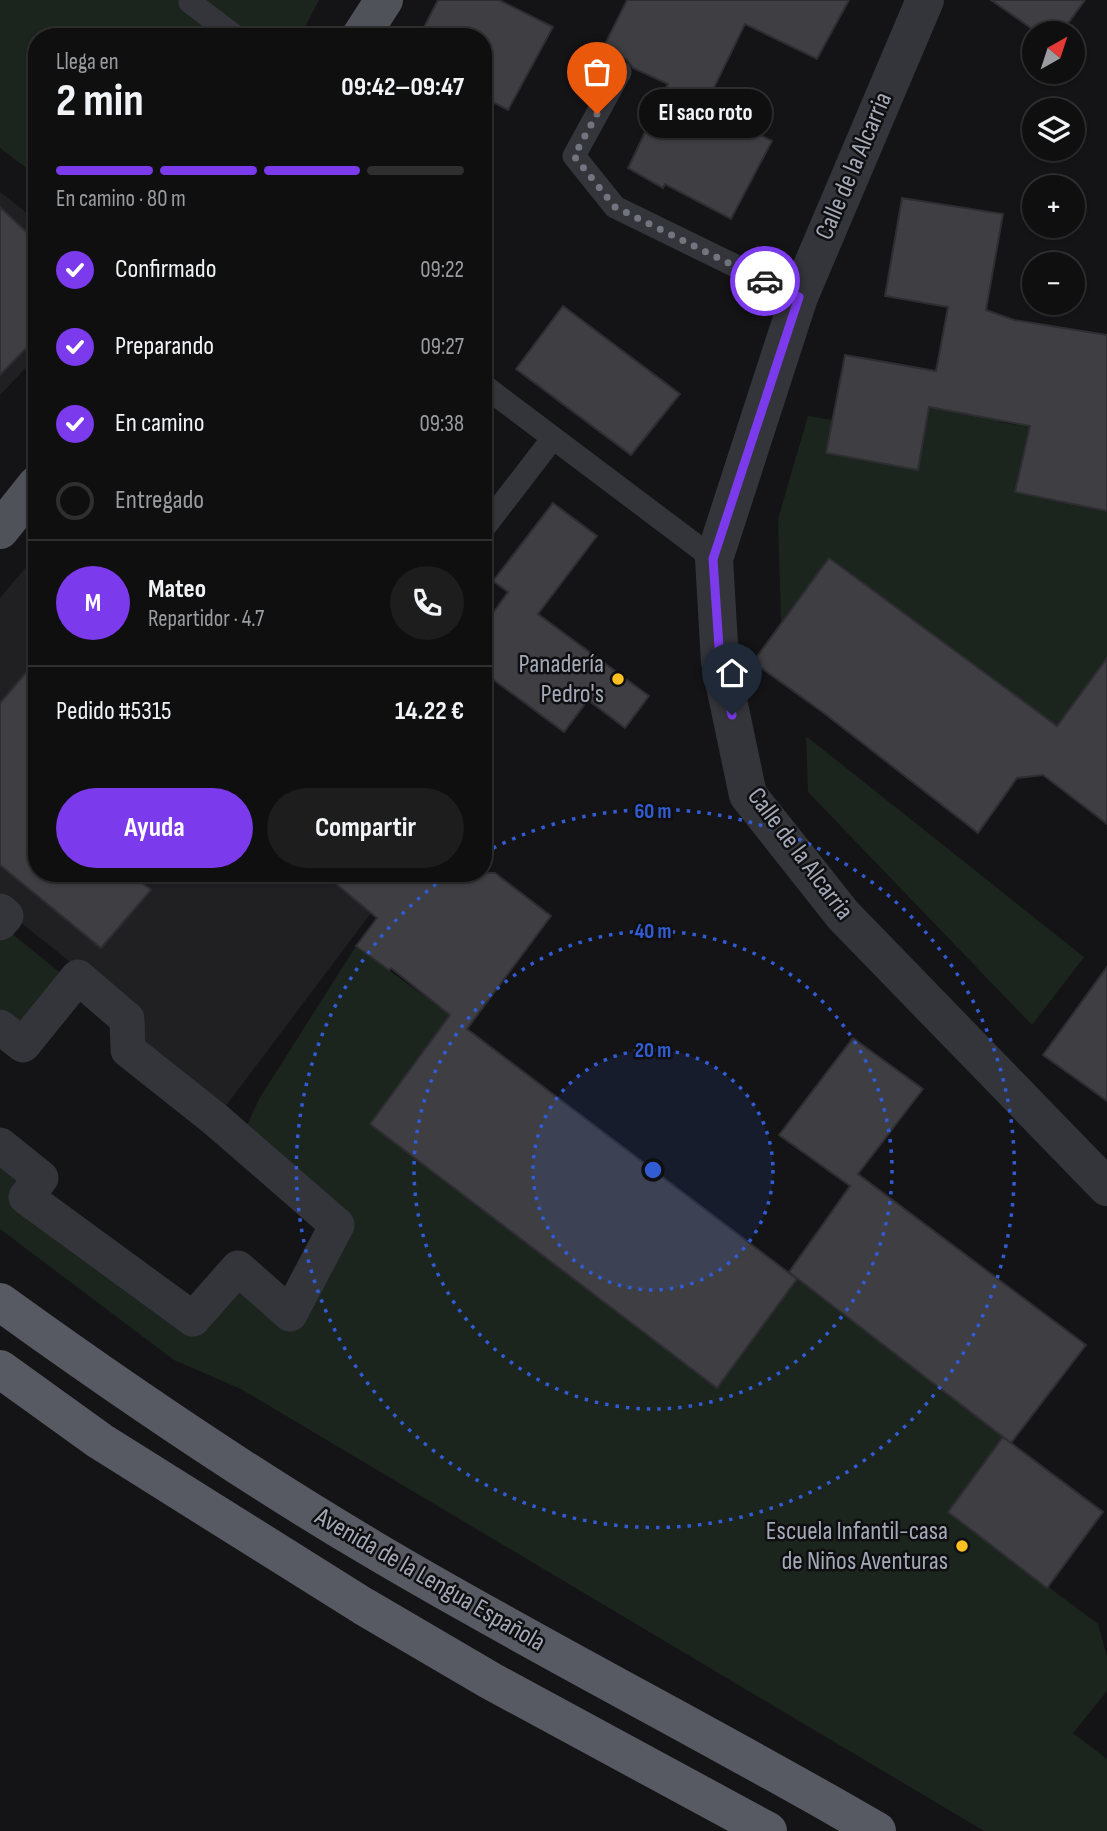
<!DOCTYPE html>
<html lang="es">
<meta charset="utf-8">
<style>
body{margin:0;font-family:"Sofia Sans Condensed",sans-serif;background:#1d1d1e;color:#f1f3f6;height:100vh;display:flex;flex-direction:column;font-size:26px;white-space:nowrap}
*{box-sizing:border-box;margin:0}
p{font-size:23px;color:#9b9c9f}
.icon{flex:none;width:38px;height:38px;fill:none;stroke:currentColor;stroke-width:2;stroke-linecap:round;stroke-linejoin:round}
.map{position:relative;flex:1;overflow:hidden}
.side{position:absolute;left:28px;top:28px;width:464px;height:854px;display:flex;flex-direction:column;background:#0f0f10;border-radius:28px;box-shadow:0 2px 5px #0004,0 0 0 2px #2f2f30}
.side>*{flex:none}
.needle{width:46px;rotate:39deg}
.tools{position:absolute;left:1022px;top:21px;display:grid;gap:14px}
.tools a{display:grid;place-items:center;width:63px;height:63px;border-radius:50%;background:#0f0f10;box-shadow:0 2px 5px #0004,0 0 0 2px #2f2f30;font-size:35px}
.pin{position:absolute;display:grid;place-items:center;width:60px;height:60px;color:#fff;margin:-72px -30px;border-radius:50% 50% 50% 0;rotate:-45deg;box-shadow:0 0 7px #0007}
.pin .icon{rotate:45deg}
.courier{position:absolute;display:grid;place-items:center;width:70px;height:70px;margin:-35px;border:5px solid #7c3aed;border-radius:50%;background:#fff;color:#222;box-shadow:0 2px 9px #0007}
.bubble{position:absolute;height:49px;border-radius:24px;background:#0f0f10;box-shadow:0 2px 5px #0004,0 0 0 2px #2f2f30;font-size:23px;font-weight:700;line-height:49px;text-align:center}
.head em{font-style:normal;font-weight:700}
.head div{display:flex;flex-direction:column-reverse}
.head{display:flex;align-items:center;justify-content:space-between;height:119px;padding:0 28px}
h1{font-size:46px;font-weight:700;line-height:52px}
.bar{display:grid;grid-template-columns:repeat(4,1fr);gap:10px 7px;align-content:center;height:84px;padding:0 28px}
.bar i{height:9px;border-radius:5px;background:#2f2f30}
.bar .current{background:#7c3aed}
.bar p{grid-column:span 4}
.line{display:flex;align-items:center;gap:18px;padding:0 28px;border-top:2px solid #2f2f30}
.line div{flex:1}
.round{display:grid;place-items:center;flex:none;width:74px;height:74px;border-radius:37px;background:#1d1d1e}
ol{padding:0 28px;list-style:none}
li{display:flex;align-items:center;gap:21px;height:77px}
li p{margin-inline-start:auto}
li .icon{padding:7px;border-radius:50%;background:#7c3aed;color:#fff;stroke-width:4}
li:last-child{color:#9b9c9f}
li i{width:38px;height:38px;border:4px solid #2f2f30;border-radius:50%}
.button{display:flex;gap:14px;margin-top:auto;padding:14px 28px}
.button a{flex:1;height:80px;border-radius:42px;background:#7c3aed;color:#fff;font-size:28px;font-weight:700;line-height:80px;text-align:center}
.button a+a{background:#1d1d1e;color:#f1f3f6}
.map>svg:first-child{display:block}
.built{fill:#202023}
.green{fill:#1b241d}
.building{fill:#3e3e43;stroke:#2e2d32;stroke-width:2}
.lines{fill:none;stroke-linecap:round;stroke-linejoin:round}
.service{stroke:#34353b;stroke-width:23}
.pedestrian{stroke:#34353b;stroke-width:35}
.minor{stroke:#34353b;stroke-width:38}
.primary{stroke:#50525a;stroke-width:38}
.trunk{stroke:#585a63;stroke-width:38}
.done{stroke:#72757f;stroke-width:7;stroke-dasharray:0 12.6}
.route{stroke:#7c3aed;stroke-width:9}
.ring{fill:none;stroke:#315cd3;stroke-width:3.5;stroke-dasharray:3.5 7}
.poi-dot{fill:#ffc022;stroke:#0f0f11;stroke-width:2.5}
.labels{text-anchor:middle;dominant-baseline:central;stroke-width:5;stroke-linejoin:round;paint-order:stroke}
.street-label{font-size:26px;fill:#a4a9b7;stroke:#0f0f11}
.poi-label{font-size:26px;fill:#a4a9b7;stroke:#0f0f11;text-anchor:end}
.centre{fill:#315cd3;stroke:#0f0f11;stroke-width:3.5}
.ring-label{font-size:21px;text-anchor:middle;font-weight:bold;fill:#315cd3;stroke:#0f0f11;stroke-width:5;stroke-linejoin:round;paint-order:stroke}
</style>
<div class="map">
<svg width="1107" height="1831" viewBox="0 0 1107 1831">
<rect width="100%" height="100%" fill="#141416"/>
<!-- built -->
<path class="built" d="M 0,192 L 37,221 L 37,356 L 0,395 Z
M 37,554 L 37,873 L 401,873 L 222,1111 L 137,1044 L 109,993 L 0,906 L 0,598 Z"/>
<!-- green -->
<path class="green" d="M 0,0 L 319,0 L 300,37 L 37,37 L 37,176 L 0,148 Z
M 974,394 L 1002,402 L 999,422 L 1043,429 L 1024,454 L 1016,492 L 1049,500 L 1053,484 L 1077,489 L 1074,505 L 1107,511 L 1107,658 L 1085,748 L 830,558 L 781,623 L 778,519 L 808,416 L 832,420 L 826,453 L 858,459 L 917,404 L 968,415 Z
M 806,736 L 1084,957 L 1032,1025 L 808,792 Z
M 0,924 L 73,983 L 23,1045 L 0,1027 Z
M 356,946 L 450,1015 L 370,1124 L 716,1387 L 797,1279 L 1003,1437 L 948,1512 L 1098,1624 L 1107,1656 L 1107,1691 L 1073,1733 L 1107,1759 L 1107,1831 L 984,1831 L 241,1389 L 174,1360 L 0,1229 L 0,1145 L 27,1196 L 193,1319 L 238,1268 L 290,1314 L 337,1225 L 239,1143 L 259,1099 Z"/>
<!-- building -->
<path class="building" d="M 438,0 L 499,0 L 553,27 L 508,110 L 483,97 L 483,37 L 419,37 Z
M 627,0 L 849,0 L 817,59 L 745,24 L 705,106 L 772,141 L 731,219 L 665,184 L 663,188 L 628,168 L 668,84 L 633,68 L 626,59 L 615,59 L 601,52 Z
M 991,0 L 1085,0 L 1061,33 L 1038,33 Z
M 902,198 L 1003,214 L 986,310 L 1014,320 L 1107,335 L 1107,511 L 1015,492 L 1030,426 L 929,407 L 918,470 L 826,453 L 845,355 L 936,371 L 948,307 L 885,296 Z
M 0,207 L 37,242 L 37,337 L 0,375 Z
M 563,306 L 680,394 L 631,455 L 516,369 Z
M 553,503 L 597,536 L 538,614 L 649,696 L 625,728 L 588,700 L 564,732 L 483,672 L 483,627 L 508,592 L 493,581 Z
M 829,558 L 1057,726 L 1107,658 L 1107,824 L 1043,775 L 1017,778 L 978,833 L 825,714 L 753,662 Z
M 37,660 L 37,873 L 130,873 L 151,890 L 101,948 L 0,865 L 0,703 Z
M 323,873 L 495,873 L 551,916 L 467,1029 L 797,1279 L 717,1388 L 370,1124 L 450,1015 L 391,968 L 389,970 L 356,946 L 377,918 Z
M 1107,967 L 1107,1101 L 1043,1055 Z
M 853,1038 L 923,1089 L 858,1174 L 1086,1345 L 1011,1443 L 789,1272 L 850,1186 L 779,1135 Z
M 1003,1437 L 1103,1512 L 1047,1588 L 948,1512 Z"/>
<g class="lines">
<!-- service -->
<path class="service" d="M 190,2 L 236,37
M 620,72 L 574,156 L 615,207 L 799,297
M 483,385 L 714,559
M 483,529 L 553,438"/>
<!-- pedestrian -->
<path class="pedestrian" d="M 0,911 L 6,916 L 0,923
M 0,1027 L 23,1045 L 78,977 L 127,1019 L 128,1050 L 215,1119 L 337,1225 L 290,1314 L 238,1268 L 193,1319 L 26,1197 L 41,1178 L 0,1145"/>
<!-- minor -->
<path class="minor" d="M 925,0 L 799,297 L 714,559 L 720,662 L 748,795 L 843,915 L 1107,1187"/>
<!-- primary -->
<path class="primary" d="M 360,37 L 384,0
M 0,530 L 37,484"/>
<!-- trunk -->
<path class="trunk" d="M 0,1302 C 122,1390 245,1474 374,1550 C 539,1648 711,1734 877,1831
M 0,1369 L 100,1441 L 363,1606 L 491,1681 L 768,1831"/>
</g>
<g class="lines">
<!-- done -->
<path class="done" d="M 597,114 L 574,156 L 615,207 L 765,281"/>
<!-- route -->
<path class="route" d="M 732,715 L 720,662 L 713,559 L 799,297 L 765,281"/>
</g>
<!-- distance rings -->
<circle cx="653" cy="1170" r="120" fill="#315cd3" fill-opacity=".12"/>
<g class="ring">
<circle cx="653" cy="1170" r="120"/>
<circle cx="653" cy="1170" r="239"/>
<path d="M484 853A359 359 0 1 1 450 874"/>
</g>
<!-- markers -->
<g class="poi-dot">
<circle cx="618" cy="679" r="7"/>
<circle cx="962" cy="1546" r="7"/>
</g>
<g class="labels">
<!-- street labels -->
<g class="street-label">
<text transform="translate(854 166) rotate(-67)">Calle de la Alcarria</text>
<text transform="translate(800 854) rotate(53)">Calle de la Alcarria</text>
<text transform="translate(430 1580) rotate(30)">Avenida de la Lengua Española</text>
</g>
<!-- poi labels -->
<g class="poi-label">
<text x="604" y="664">Panadería<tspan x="604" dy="30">Pedro's</tspan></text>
<text x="948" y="1531">Escuela Infantil-casa<tspan x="948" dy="30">de Niños Aventuras</tspan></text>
</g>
</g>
<circle cx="653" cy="1170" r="10" class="centre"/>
<g class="ring-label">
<text x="653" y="818">60 m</text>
<text x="653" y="938">40 m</text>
<text x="653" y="1057">20 m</text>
</g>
</svg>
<div class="tools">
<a><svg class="needle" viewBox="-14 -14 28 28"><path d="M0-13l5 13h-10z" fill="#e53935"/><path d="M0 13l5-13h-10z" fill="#9b9c9f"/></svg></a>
<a><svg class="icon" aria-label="layers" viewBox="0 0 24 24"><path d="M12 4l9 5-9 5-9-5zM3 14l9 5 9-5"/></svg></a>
<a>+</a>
<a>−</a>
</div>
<div class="pin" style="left:597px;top:114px;background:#ea580c"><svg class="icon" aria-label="bag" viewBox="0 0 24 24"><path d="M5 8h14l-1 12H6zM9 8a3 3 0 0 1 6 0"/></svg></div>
<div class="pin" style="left:732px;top:715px;background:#1f2937"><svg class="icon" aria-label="home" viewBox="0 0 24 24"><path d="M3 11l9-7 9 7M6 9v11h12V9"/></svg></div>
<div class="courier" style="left:765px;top:281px"><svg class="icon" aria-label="car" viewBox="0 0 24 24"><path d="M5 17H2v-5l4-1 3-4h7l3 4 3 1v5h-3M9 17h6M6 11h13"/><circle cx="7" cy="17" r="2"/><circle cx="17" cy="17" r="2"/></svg></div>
<div class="bubble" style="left:639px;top:89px;width:133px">El saco roto</div>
<section class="side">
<div class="head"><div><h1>2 min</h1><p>Llega en</p></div><em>09:42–09:47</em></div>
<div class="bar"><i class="current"></i><i class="current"></i><i class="current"></i><i></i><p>En camino · 80 m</p></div>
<ol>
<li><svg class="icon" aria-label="check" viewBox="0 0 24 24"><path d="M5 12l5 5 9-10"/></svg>Confirmado<p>09:22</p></li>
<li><svg class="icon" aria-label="check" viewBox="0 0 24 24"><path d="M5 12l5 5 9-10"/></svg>Preparando<p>09:27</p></li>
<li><svg class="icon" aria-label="check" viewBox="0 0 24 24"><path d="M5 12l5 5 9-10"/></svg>En camino<p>09:38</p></li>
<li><i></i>Entregado</li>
</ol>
<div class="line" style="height:126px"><b class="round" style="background:#7c3aed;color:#fff">M</b><div><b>Mateo</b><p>Repartidor · 4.7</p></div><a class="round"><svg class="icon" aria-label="phone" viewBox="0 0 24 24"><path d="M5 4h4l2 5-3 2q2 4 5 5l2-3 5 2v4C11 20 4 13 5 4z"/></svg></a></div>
<div class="line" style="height:91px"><div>Pedido #5315</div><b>14.22 €</b></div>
<div class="button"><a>Ayuda</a><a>Compartir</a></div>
</section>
</div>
